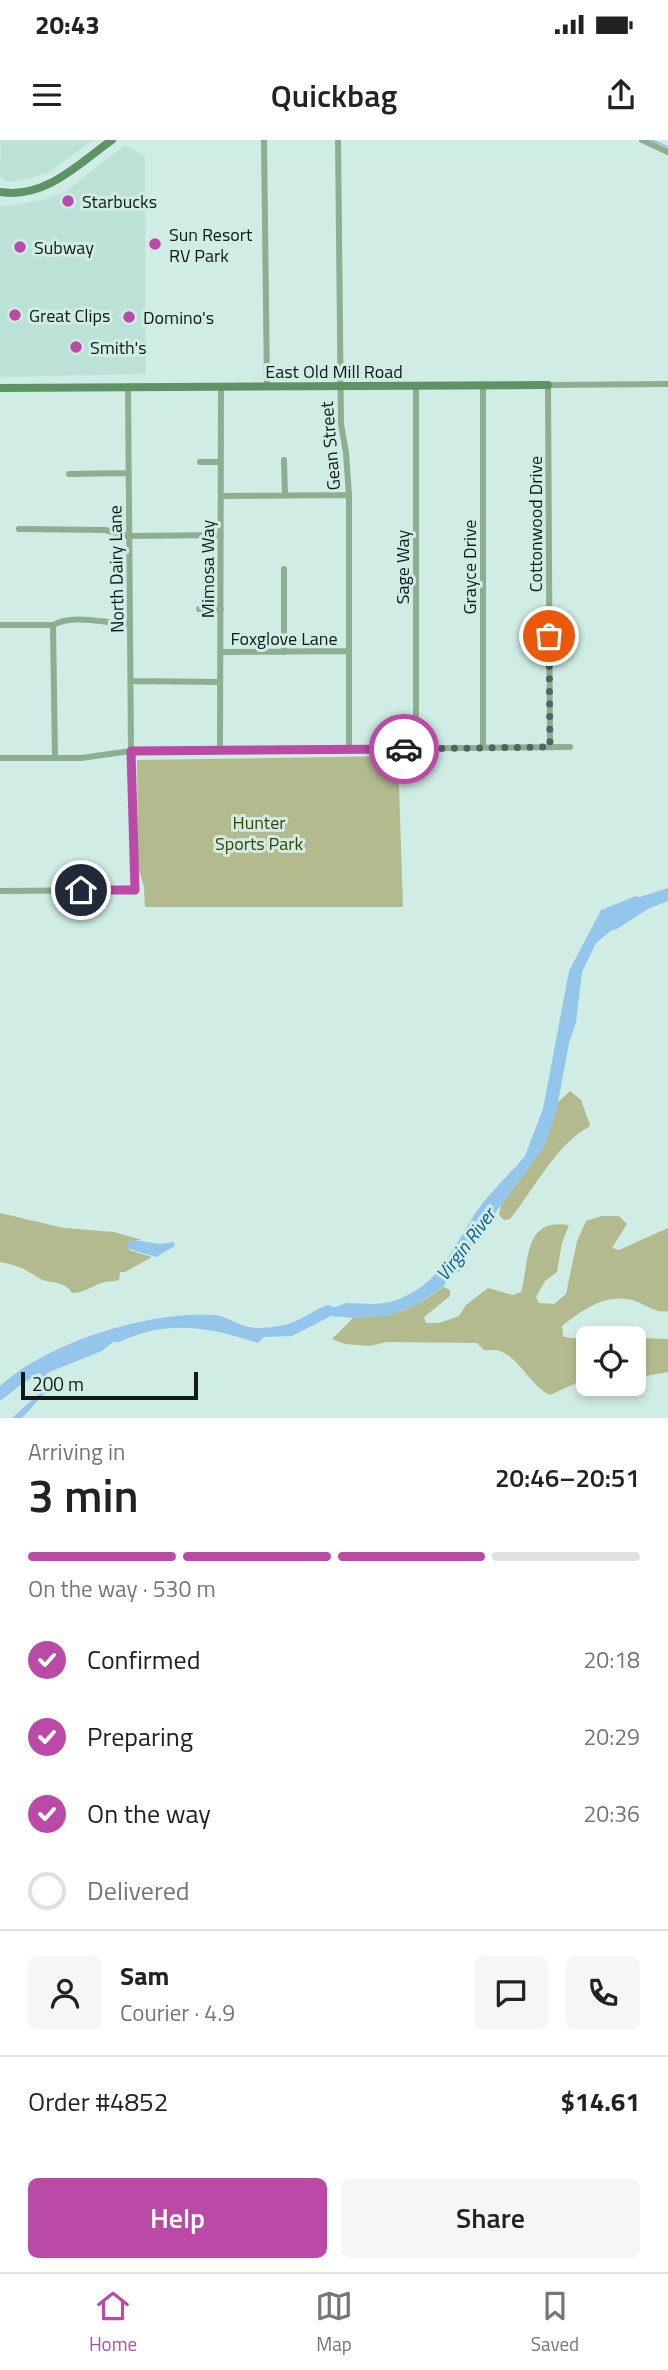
<!DOCTYPE html>
<meta charset="utf-8">
<style>
body{margin:0;font-family:"Titillium Web",sans-serif;background:#f6f6f6;color:#222;height:100vh;display:flex;flex-direction:column;font-size:26px;white-space:nowrap}
*{box-sizing:border-box;margin:0}
p{font-size:23px;color:#767676}
.icon{flex:none;width:38px;height:38px;fill:none;stroke:currentColor;stroke-width:2;stroke-linecap:round;stroke-linejoin:round}
.map{position:relative;height:1278px;overflow:hidden}
.panel{display:flex;flex-direction:column;background:#fff;flex:1}
.panel>*{flex:none}
.fabs{position:absolute;left:576px;top:1186px;display:grid;gap:14px}
.fabs a{display:grid;place-items:center;width:70px;height:70px;border-radius:10px;background:#fff;box-shadow:0 4px 10px #0003;font-size:35px}
.scale{position:absolute;left:21px;bottom:18px;width:177px;box-sizing:border-box;padding-left:7px;border:4px solid #101b18;border-top:0;font-size:19px;line-height:24px;white-space:nowrap;color:#101b18;-webkit-text-stroke:5px #cfede5;paint-order:stroke}
.pin{position:absolute;display:grid;place-items:center;width:60px;height:60px;color:#fff;margin:-30px;border:4px solid #fff;border-radius:50%;box-shadow:0 2px 7px #0007}
.courier{position:absolute;display:grid;place-items:center;width:70px;height:70px;margin:-35px;border:5px solid #ba4aa6;border-radius:50%;background:#fff;color:#222;box-shadow:0 2px 9px #0007}
.summary em{font-style:normal;font-weight:600}
.summary div{display:flex;flex-direction:column-reverse}
.summary{display:flex;align-items:center;justify-content:space-between;height:119px;padding:0 28px}
h1{font-size:46px;font-weight:600;line-height:52px}
.bar{display:grid;grid-template-columns:repeat(4,1fr);gap:10px 7px;align-content:center;height:84px;padding:0 28px}
.bar i{height:9px;border-radius:5px;background:#e0e0e0}
.bar .current{background:#ba4aa6}
.bar p{grid-column:span 4}
.line{display:flex;align-items:center;gap:18px;padding:0 28px;border-top:2px solid #e0e0e0}
.line div{flex:1}
.round{display:grid;place-items:center;flex:none;width:74px;height:74px;border-radius:10px;background:#f6f6f6}
ol{padding:0 28px;list-style:none}
li{display:flex;align-items:center;gap:21px;height:77px}
li p{margin-inline-start:auto}
li .icon{padding:7px;border-radius:50%;background:#ba4aa6;color:#fff;stroke-width:4}
li:last-child{color:#767676}
li i{width:38px;height:38px;border:4px solid #e0e0e0;border-radius:50%}
.primary-button{display:flex;gap:14px;margin-top:auto;padding:14px 28px}
.primary-button a{flex:1;height:80px;border-radius:10px;background:#ba4aa6;color:#fff;font-size:28px;font-weight:600;line-height:80px;text-align:center}
.primary-button a+a{background:#f6f6f6;color:#222}
.status{display:flex;justify-content:space-between;align-items:center;height:49px;padding:0 35px;background:#fff;direction:ltr}
.status svg{height:19px;fill:currentColor}
header{display:flex;justify-content:space-between;align-items:center;height:91px;padding:0 28px;background:#fff;font-size:32px;font-weight:600}
.dock{display:flex;justify-content:space-around;align-items:center;height:98px;border-top:2px solid #e0e0e0;background:#fff;font-size:19px;color:#767676}
.dock a{display:grid;justify-items:center;gap:4px}
.dock .current{color:#ba4aa6}
.map>svg:first-child{display:block}
.built{fill:#bce2d8}
.green{fill:#b3bb8e}
.water{fill:#94c6eb}
.lines{fill:none;stroke-linecap:round;stroke-linejoin:round}
.stream{stroke:#94c6eb;stroke-width:2}
.street{stroke:#8caf8f;stroke-width:6}
.secondary{stroke:#5e9465;stroke-width:8}
.done{stroke:#536460;stroke-width:7;stroke-dasharray:0 12.6}
.route{stroke:#ba4aa6;stroke-width:9}
.poi-dot{fill:#ba4aa6;stroke:#cfede5;stroke-width:2.5}
.labels{text-anchor:middle;dominant-baseline:central;stroke-width:6;stroke-linejoin:round;paint-order:stroke}
.poi-label{font-size:18px;fill:#101b18;stroke:#cfede5;text-anchor:start}
.street-label{font-size:18px;fill:#101b18;stroke:#cfede5}
.park-label{font-size:18px;fill:#3c4300;stroke:#cfede5}
.water-label{font-size:19px;font-style:italic;fill:#075d8c;stroke:#cfede5}
</style>
<div class="status"><b>20:43</b><svg viewBox="0 0 49 12"><path d="M0 12V9h3v3zM5 12V6h3v6zM10 12V3h3v9zM15 12V0h3v12zM26 1h20v11H26zM47 4h2v5h-2z"/></svg></div>
<header><svg class="icon" aria-label="menu" viewBox="0 0 24 24"><path d="M4 6h16M4 12h16M4 18h16"/></svg>Quickbag<svg class="icon" aria-label="share" viewBox="0 0 24 24"><path d="M12 15V3M7 8l5-5 5 5M5 13v7h14v-7"/></svg></header>
<div class="map">
<svg width="668" height="1278" viewBox="0 0 668 1278">
<rect width="100%" height="100%" fill="#cfede5"/>
<!-- built -->
<path class="built" d="M 1,0 L 93,0 L 50,32 L 15,42 L 6,41 L 0,36 Z
M 125,5 L 145,16 L 146,234 L 0,237 L 0,67 L 43,60 L 65,52 Z"/>
<!-- green -->
<path class="green" d="M 398,616 L 403,767 L 145,767 L 144,747 L 138,726 L 137,620 Z
M 570,951 L 581,960 L 590,985 L 589,987 C 558,1002 532,1052 510,1079 L 504,1080 L 499,1075 L 501,1065 L 527,1030 L 552,984 L 557,963 Z
M 0,1073 L 64,1088 L 114,1092 L 142,1100 L 135,1100 L 129,1110 L 152,1117 L 125,1132 L 120,1132 L 119,1140 C 113,1142 107,1141 101,1143 C 91,1147 83,1153 72,1153 C 64,1139 49,1145 37,1137 C 21,1127 19,1126 0,1122 Z
M 602,1076 L 619,1076 L 627,1084 L 612,1108 L 619,1110 L 668,1088 L 668,1171 C 654,1174 645,1163 632,1160 C 605,1153 582,1170 562,1186 L 563,1196 C 579,1202 597,1194 614,1199 L 588,1199 L 588,1241 L 576,1243 L 550,1255 C 530,1246 521,1219 500,1211 C 496,1209 489,1211 484,1210 L 477,1203 L 387,1202 L 370,1206 L 345,1204 L 332,1199 L 353,1178 C 394,1176 410,1172 443,1147 L 450,1150 L 450,1156 L 424,1177 L 426,1183 L 439,1183 L 459,1176 L 466,1165 L 488,1148 L 513,1155 L 521,1152 C 530,1122 522,1078 569,1085 L 562,1103 L 557,1132 L 545,1141 L 536,1157 L 539,1163 L 554,1164 L 566,1154 L 577,1101 L 586,1081 Z
M 642,1198 L 668,1199 L 668,1232 L 634,1238 L 634,1200 Z"/>
<!-- water -->
<path class="water" d="M 668,748 L 668,761 L 648,769 L 617,789 L 612,790 L 596,803 L 582,832 L 576,883 L 569,903 L 556,973 L 544,1007 L 476,1099 L 460,1131 L 452,1134 L 443,1147 L 416,1165 L 388,1176 L 353,1178 L 331,1176 L 292,1196 L 264,1197 L 258,1203 C 209,1187 168,1179 119,1202 L 113,1202 L 102,1211 L 47,1233 L 46,1252 L 22,1278 L 12,1278 L 40,1253 L 42,1235 L 39,1233 L 22,1244 L 0,1261 L 0,1246 C 48,1202 148,1171 213,1175 C 229,1176 242,1189 259,1188 C 271,1188 290,1185 300,1179 C 306,1176 323,1166 328,1165 C 330,1165 332,1167 333,1167 C 339,1167 343,1163 348,1163 C 377,1164 388,1167 415,1151 C 444,1134 458,1099 476,1072 C 490,1052 509,1035 525,1016 L 543,969 L 569,831 L 601,770 L 636,756 L 640,757 Z
M 135,1100 L 159,1104 L 173,1102 L 175,1106 L 156,1117 L 126,1108 L 128,1102 Z"/>
<g class="lines">
<!-- stream -->
<path class="stream" d="M 652,0 L 668,7"/>
<!-- street -->
<path class="street" d="M 264,0 L 267,247
M 338,0 L 341,284 L 346,313 L 349,355 L 349,609
M 642,0 L 668,12
M 284,320 L 285,355
M 200,322 L 221,322
M 69,334 L 129,333
M 221,356 L 349,355
M 19,389 L 105,390 L 129,396 L 221,395
M 284,429 L 284,512
M 199,469 L 221,469
M 0,485 L 53,485 C 74,473 107,484 130,484
M 53,485 L 55,618
M 220,512 L 349,511
M 131,541 L 220,542
M 550,607 L 548,245 L 668,244
M 483,608 L 483,246
M 416,609 L 416,246
M 220,610 L 221,247
M 0,618 L 81,618 L 131,611 L 570,607
M 0,751 L 135,750 L 131,611 L 128,248"/>
<!-- secondary -->
<path class="secondary" d="M 0,52 C 46,59 78,24 112,0
M 0,248 L 548,245"/>
</g>
<g class="lines">
<!-- done -->
<path class="done" d="M 404,609 L 550,607 L 549,496"/>
<!-- route -->
<path class="route" d="M 81,750 L 135,750 L 131,611 L 404,609"/>
</g>
<!-- markers -->
<g class="poi-dot">
<circle cx="68" cy="61" r="7"/>
<circle cx="155" cy="104" r="7"/>
<circle cx="20" cy="107" r="7"/>
<circle cx="15" cy="175" r="7"/>
<circle cx="129" cy="177" r="7"/>
<circle cx="76" cy="207" r="7"/>
</g>
<g class="labels">
<!-- poi labels -->
<g class="poi-label">
<text x="82" y="61">Starbucks</text>
<text x="169" y="94">Sun Resort<tspan x="169" dy="21">RV Park</tspan></text>
<text x="34" y="107">Subway</text>
<text x="29" y="175">Great Clips</text>
<text x="143" y="177">Domino's</text>
<text x="90" y="207">Smith's</text>
</g>
<!-- street labels -->
<g class="street-label">
<text x="334" y="231">East Old Mill Road</text>
<text transform="translate(330 306) rotate(-95)">Gean Street</text>
<text transform="translate(535 384) rotate(-90)">Cottonwood Drive</text>
<text transform="translate(402 427) rotate(-90)">Sage Way</text>
<text transform="translate(469 427) rotate(-90)">Grayce Drive</text>
<text transform="translate(116 429) rotate(-91)">North Dairy Lane</text>
<text transform="translate(207 429) rotate(-90)">Mimosa Way</text>
<text x="284" y="498">Foxglove Lane</text>
</g>
<!-- park labels -->
<g class="park-label">
<text x="259" y="682">Hunter<tspan x="259" dy="21">Sports Park</tspan></text>
</g>
<!-- water labels -->
<g class="water-label">
<text transform="translate(465 1104) rotate(-53)">Virgin River</text>
</g>
</g>
</svg>
<div class="fabs">
<a><svg class="icon" aria-label="locate" viewBox="0 0 24 24"><circle cx="12" cy="12" r="6"/><path d="M12 2v4M12 18v4M2 12h4M18 12h4"/></svg></a>
</div>
<div class="scale">200 m</div>
<div class="pin" style="left:549px;top:496px;background:#ea580c"><svg class="icon" aria-label="bag" viewBox="0 0 24 24"><path d="M5 8h14l-1 12H6zM9 8a3 3 0 0 1 6 0"/></svg></div>
<div class="pin" style="left:81px;top:750px;background:#1f2937"><svg class="icon" aria-label="home" viewBox="0 0 24 24"><path d="M3 11l9-7 9 7M6 9v11h12V9"/></svg></div>
<div class="courier" style="left:404px;top:609px"><svg class="icon" aria-label="car" viewBox="0 0 24 24"><path d="M5 17H2v-5l4-1 3-4h7l3 4 3 1v5h-3M9 17h6M6 11h13"/><circle cx="7" cy="17" r="2"/><circle cx="17" cy="17" r="2"/></svg></div>
</div>
<section class="panel">
<div class="summary"><div><h1>3 min</h1><p>Arriving in</p></div><em>20:46–20:51</em></div>
<div class="bar"><i class="current"></i><i class="current"></i><i class="current"></i><i></i><p>On the way · 530 m</p></div>
<ol>
<li><svg class="icon" aria-label="check" viewBox="0 0 24 24"><path d="M5 12l5 5 9-10"/></svg>Confirmed<p>20:18</p></li>
<li><svg class="icon" aria-label="check" viewBox="0 0 24 24"><path d="M5 12l5 5 9-10"/></svg>Preparing<p>20:29</p></li>
<li><svg class="icon" aria-label="check" viewBox="0 0 24 24"><path d="M5 12l5 5 9-10"/></svg>On the way<p>20:36</p></li>
<li><i></i>Delivered</li>
</ol>
<div class="line" style="height:126px"><a class="round"><svg class="icon" aria-label="person" viewBox="0 0 24 24"><circle cx="12" cy="8" r="4"/><path d="M4 21q1-7 8-7t8 7"/></svg></a><div><b>Sam</b><p>Courier · 4.9</p></div><a class="round"><svg class="icon" aria-label="chat" viewBox="0 0 24 24"><path d="M4 5h16v11H9l-5 4z"/></svg></a><a class="round"><svg class="icon" aria-label="phone" viewBox="0 0 24 24"><path d="M5 4h4l2 5-3 2q2 4 5 5l2-3 5 2v4C11 20 4 13 5 4z"/></svg></a></div>
<div class="line" style="height:91px"><div>Order #4852</div><b>$14.61</b></div>
<div class="primary-button"><a>Help</a><a>Share</a></div>
</section>
<nav class="dock">
<a class="current"><svg class="icon" aria-label="home" viewBox="0 0 24 24"><path d="M3 11l9-7 9 7M6 9v11h12V9"/></svg>Home</a>
<a><svg class="icon" aria-label="map" viewBox="0 0 24 24"><path d="M3 6l6-2 6 2 6-2v14l-6 2-6-2-6 2zM9 4v14M15 6v14"/></svg>Map</a>
<a><svg class="icon" aria-label="saved" viewBox="0 0 24 24"><path d="M7 4h10v16l-5-4-5 4z"/></svg>Saved</a>
</nav>
